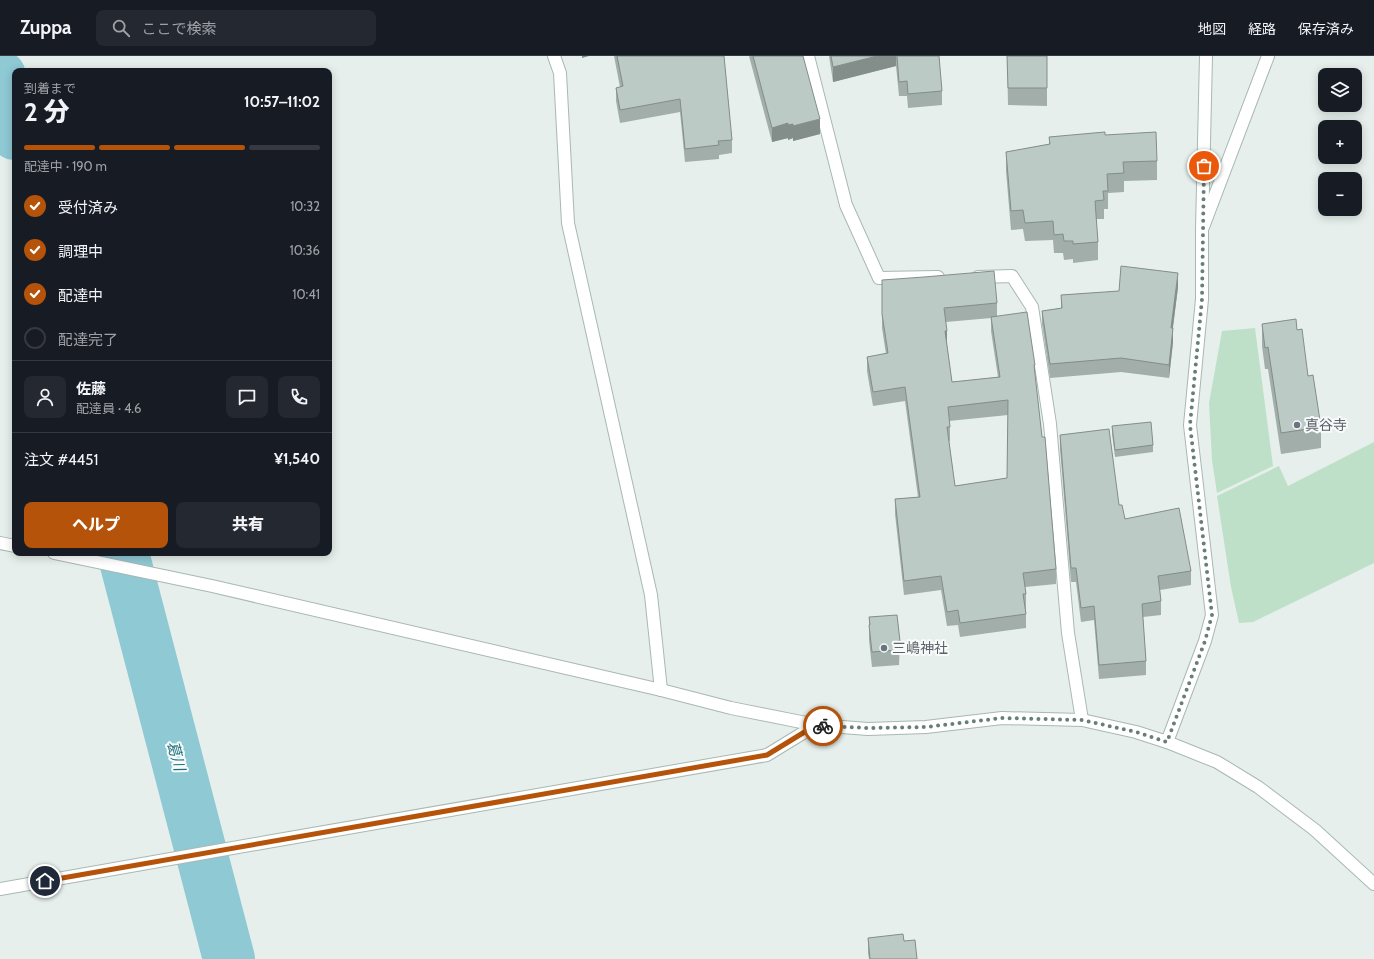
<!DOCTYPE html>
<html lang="ja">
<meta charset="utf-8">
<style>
body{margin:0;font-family:Cabin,"Noto Sans JP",sans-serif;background:#242831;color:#f1f3f6;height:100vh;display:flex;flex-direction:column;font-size:15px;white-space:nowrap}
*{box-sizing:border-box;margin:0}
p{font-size:13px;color:#9ea1a6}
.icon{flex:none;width:22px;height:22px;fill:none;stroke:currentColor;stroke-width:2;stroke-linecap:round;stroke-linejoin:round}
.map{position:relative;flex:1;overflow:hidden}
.details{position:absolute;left:12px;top:12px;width:320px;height:488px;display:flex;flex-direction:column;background:#171b24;border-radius:8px;box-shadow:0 2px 10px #0003}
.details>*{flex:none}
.buttons{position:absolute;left:1318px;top:12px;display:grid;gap:8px}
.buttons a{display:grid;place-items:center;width:44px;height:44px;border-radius:8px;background:#171b24;box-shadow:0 2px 10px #0003;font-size:20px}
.pin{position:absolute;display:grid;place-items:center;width:34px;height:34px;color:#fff;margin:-17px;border:2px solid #fff;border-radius:50%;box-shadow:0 1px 4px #0007}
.courier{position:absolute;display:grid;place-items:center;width:40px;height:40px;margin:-20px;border:3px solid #b45309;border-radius:50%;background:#fff;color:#222;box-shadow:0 1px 5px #0007}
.head em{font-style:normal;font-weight:800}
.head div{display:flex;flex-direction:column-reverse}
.head{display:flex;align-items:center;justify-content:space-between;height:68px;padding:0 12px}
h1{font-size:26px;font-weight:800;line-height:30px}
.bar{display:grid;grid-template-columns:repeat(4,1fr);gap:6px 4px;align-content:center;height:48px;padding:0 12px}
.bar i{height:5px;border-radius:3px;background:#363941}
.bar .active{background:#b45309}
.bar p{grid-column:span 4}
.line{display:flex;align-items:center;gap:10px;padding:0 12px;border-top:1px solid #363941}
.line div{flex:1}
.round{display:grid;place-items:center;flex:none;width:42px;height:42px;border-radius:8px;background:#242831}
ol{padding:0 12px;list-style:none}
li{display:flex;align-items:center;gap:12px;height:44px}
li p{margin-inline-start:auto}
li .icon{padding:4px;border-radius:50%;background:#b45309;color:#fff;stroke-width:4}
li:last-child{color:#9ea1a6}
li i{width:22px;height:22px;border:2px solid #363941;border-radius:50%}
.action{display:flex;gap:8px;margin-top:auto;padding:8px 12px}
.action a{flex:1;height:46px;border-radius:8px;background:#b45309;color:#fff;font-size:16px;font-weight:800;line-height:46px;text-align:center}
.action a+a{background:#242831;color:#f1f3f6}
header{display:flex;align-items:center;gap:24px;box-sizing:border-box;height:56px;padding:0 20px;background:#171b24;border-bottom:1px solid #363941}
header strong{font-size:19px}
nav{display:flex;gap:22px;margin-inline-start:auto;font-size:14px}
.search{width:280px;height:36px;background:#242831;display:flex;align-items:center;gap:10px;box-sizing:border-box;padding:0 14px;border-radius:8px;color:#9ea1a6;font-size:15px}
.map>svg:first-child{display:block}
.green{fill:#bfe0c8}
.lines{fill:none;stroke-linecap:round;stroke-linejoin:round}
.river{stroke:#8ec9d4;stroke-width:52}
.service-casing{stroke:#a8b8b2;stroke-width:14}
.minor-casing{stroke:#a8b8b2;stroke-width:14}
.tertiary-casing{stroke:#a8b8b2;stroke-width:14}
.service{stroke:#fff;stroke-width:12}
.minor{stroke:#fff;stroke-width:12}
.tertiary{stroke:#fff;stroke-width:12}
.wall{fill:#a1aea9;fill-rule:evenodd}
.shaded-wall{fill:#838d89}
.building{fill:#bbcac4;stroke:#838d89;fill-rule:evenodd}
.done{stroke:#687f78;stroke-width:4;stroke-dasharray:0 7.2}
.route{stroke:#b45309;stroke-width:5}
.worship-dot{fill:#6b7280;stroke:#f7fbf9;stroke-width:1.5}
.labels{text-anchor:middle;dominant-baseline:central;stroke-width:4;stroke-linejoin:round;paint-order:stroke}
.worship-label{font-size:14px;fill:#5b616d;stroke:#f7fbf9;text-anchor:start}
.water-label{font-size:15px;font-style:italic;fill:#1c6f80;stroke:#f7fbf9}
</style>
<header>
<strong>Zuppa</strong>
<div class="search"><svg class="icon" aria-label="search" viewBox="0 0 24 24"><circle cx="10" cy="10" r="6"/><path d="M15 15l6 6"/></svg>ここで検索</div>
<nav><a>地図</a><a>経路</a><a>保存済み</a></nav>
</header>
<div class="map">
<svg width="1374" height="903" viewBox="0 0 1374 903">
<rect width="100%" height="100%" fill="#e6efeb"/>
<!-- green -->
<path class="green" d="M 1255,272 L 1273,410 L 1217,437 L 1212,404 L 1209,347 L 1222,275 Z
M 1374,386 L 1374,507 L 1253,566 L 1239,567 L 1231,531 L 1217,440 L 1279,410 L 1288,430 Z"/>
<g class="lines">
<!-- river -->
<path class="river" d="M 0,20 L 15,78
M 123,497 L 229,903"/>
<!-- service casing -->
<g class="service-casing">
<path id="service" d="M 1203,171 L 1268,0"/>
</g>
<!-- minor casing -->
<g class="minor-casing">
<path id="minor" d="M 554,0 L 560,17 L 568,167 L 651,539 L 661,634
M 808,0 L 846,149 L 879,222 L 938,221
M 978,221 L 1012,220 L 1032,251 L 1050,368 L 1068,577 L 1082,664
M 1167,686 L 1205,585 L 1212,559 L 1190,369 L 1202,243 L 1202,173 L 1206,0
M 0,833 L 267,786 L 767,699 L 816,669"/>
</g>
<!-- tertiary casing -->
<g class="tertiary-casing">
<path id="tertiary" d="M 0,487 L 15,490
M 54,497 L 212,530 L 661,634 L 731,652 L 816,669 L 868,673 L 926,671 L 1002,662 L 1082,664 L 1136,676 L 1167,686 L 1217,706 L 1258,731 L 1315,774 L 1374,828"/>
</g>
<!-- service -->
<use href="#service" class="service"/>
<!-- minor -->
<use href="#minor" class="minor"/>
<!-- tertiary -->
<use href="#tertiary" class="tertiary"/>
</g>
<!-- wall -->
<path class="wall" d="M 614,0 L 724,0 L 732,84 L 732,97 L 719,99 L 719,103 L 685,106 L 680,56 L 620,67 L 616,45 L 616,32 L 620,31 Z
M 749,0 L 803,0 L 820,78 L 793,85 L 793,82 L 788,84 L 788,82 L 772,86 Z
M 829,0 L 939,0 L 942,35 L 942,49 L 908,52 L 907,40 L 899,40 L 896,10 L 833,26 Z
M 1007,0 L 1047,0 L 1047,50 L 1008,49 Z
M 1105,79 L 1157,105 L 1157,124 L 1124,125 L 1124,136 L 1108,137 L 1108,153 L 1104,153 L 1104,163 L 1096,163 L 1098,186 L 1098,204 L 1073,207 L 1073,203 L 1064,204 L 1063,197 L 1054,197 L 1053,184 L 1025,185 L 1023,173 L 1011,174 L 1006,115 L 1006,96 L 1049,88 L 1049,81 Z
M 882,224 L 997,247 L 997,260 L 1035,309 L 1035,319 L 1056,513 L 1056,528 L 1025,531 L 1026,538 L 1026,572 L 960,581 L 958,569 L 947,570 L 941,534 L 904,539 L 895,458 L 895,443 L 918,441 L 905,345 L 873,350 L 867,315 L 867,301 L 886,298 L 882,272 ZM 991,262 L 991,275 L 998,321 L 952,326 L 947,289 L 946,266 ZM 1008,359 L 1007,422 L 955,430 L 949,385 L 950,385 L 950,371 L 949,365 Z
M 1178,231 L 1173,272 L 1173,286 L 1169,322 L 1121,316 L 1050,322 L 1042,268 L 1042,255 L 1061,252 L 1061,239 Z
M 1262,268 L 1297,274 L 1308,320 L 1321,371 L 1321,392 L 1281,398 L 1268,313 L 1265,313 L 1262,290 Z
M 1112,370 L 1153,389 L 1153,396 L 1115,401 L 1112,378 Z
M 1060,379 L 1119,449 L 1125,463 L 1191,515 L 1191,529 L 1160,534 L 1161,545 L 1161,559 L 1143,561 L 1146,605 L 1146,619 L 1099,623 L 1094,564 L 1081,566 L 1076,526 L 1071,526 L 1060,393 Z
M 869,561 L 900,585 L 899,609 L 872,611 L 869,584 Z
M 868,882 L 904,885 L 917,903 L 869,903 L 868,897 Z"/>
<!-- shaded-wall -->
<path class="shaded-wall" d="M 582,0 L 589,0 L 582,2 Z
M 877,0 L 896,0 L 896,10 L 833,26 L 833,11 Z
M 820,63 L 820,78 L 793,85 L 793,70 Z
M 788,67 L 788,82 L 772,86 L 772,72 Z
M 793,68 L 793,82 L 788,84 L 788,69 Z
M 1178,217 L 1178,231 L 1171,285 L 1171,272 Z
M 1173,272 L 1173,286 L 1169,322 L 1169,309 Z
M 945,275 L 947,275 L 947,289 L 945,290 Z"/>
<!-- building -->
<path class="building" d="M 617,0 L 724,0 L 732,84 L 718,85 L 719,89 L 685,93 L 680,43 L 620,54 L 616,32 L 623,30 Z
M 753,0 L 803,0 L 820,63 L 793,70 L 793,68 L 788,69 L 788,67 L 772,72 Z
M 831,0 L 877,0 L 833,11 Z
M 897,0 L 939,0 L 942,35 L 908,38 L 907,25 L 899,26 Z
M 1007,0 L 1047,0 L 1047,32 L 1008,32 Z
M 1105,76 L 1105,79 L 1156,76 L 1157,105 L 1123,106 L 1124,117 L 1107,118 L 1108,135 L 1103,135 L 1104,144 L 1095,145 L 1098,186 L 1073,188 L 1073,185 L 1064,185 L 1063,178 L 1054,179 L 1053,165 L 1025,167 L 1023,154 L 1011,155 L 1006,96 L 1050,88 L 1049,81 Z
M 1121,210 L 1178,217 L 1171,272 L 1173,272 L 1169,309 L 1121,302 L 1050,308 L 1042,255 L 1062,252 L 1061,239 L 1119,235 Z
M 994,215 L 997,247 L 944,252 L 947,275 L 945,275 L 952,326 L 1000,321 L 991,261 L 1027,256 L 1035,309 L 1034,309 L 1042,381 L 1045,381 L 1056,513 L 1023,517 L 1026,538 L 1023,538 L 1026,558 L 960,567 L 958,554 L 947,556 L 941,520 L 904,525 L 895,443 L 920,441 L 905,331 L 873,336 L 867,301 L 888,297 L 882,258 L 882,224 L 924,221 ZM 1008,344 L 1007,422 L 955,430 L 947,371 L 950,371 L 948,351 Z
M 1296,263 L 1297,274 L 1302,273 L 1308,320 L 1313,319 L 1321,371 L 1281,377 L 1268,291 L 1265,292 L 1262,268 Z
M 1151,366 L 1153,389 L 1115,394 L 1112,370 Z
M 1109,373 L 1119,449 L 1122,449 L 1125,463 L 1179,452 L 1191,515 L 1158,520 L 1161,545 L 1142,548 L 1146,605 L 1099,609 L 1094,550 L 1081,552 L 1076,512 L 1071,512 L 1060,379 Z
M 897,559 L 900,585 L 898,585 L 899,594 L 872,596 L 869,569 L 870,569 L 869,561 Z
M 903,878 L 904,885 L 915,884 L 917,903 L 870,903 L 868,882 Z"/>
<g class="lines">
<!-- done -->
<path class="done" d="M 823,670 L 868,672 L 926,671 L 1002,662 L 1082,664 L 1136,676 L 1167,686 L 1205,585 L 1212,559 L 1190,369 L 1202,243 L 1204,110"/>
<!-- route -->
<path class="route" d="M 45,825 L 767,699 L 816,669 L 823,670"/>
</g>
<!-- markers -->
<g class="worship-dot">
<circle cx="1297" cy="369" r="4"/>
<circle cx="884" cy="592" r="4"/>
</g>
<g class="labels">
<!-- worship labels -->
<g class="worship-label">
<text x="1305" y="369">真谷寺</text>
<text x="892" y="592">三嶋神社</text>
</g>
<!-- water labels -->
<g class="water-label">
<text transform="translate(176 700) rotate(75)">葛川</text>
</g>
</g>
</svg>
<div class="buttons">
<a><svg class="icon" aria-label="layers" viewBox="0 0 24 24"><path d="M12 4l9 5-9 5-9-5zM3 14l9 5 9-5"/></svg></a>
<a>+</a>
<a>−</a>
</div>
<div class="pin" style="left:1204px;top:110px;background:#ea580c"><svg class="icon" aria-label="bag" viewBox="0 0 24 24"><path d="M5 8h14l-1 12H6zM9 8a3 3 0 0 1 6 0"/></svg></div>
<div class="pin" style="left:45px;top:825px;background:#1f2937"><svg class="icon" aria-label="home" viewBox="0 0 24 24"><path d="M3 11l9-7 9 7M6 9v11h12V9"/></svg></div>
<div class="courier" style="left:823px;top:670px"><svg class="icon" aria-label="bike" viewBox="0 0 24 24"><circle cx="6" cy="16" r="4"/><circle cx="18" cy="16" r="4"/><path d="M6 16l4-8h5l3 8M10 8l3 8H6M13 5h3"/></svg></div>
<section class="details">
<div class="head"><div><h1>2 分</h1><p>到着まで</p></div><em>10:57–11:02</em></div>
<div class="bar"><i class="active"></i><i class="active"></i><i class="active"></i><i></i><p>配達中 · 190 m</p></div>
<ol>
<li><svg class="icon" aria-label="check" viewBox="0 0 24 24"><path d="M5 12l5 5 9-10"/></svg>受付済み<p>10:32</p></li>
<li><svg class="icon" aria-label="check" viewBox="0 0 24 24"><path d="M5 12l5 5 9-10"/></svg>調理中<p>10:36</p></li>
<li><svg class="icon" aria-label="check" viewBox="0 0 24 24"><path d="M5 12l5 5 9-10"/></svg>配達中<p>10:41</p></li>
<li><i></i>配達完了</li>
</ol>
<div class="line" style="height:72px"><a class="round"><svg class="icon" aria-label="person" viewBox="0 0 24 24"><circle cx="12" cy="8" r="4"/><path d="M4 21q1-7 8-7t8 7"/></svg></a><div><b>佐藤</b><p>配達員 · 4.6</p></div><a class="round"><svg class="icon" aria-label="chat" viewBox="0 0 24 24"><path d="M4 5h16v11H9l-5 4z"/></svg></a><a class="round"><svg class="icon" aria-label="phone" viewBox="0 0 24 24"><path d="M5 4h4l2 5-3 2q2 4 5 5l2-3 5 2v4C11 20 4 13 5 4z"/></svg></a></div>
<div class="line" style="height:52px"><div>注文 #4451</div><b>¥1,540</b></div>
<div class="action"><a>ヘルプ</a><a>共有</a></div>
</section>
</div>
